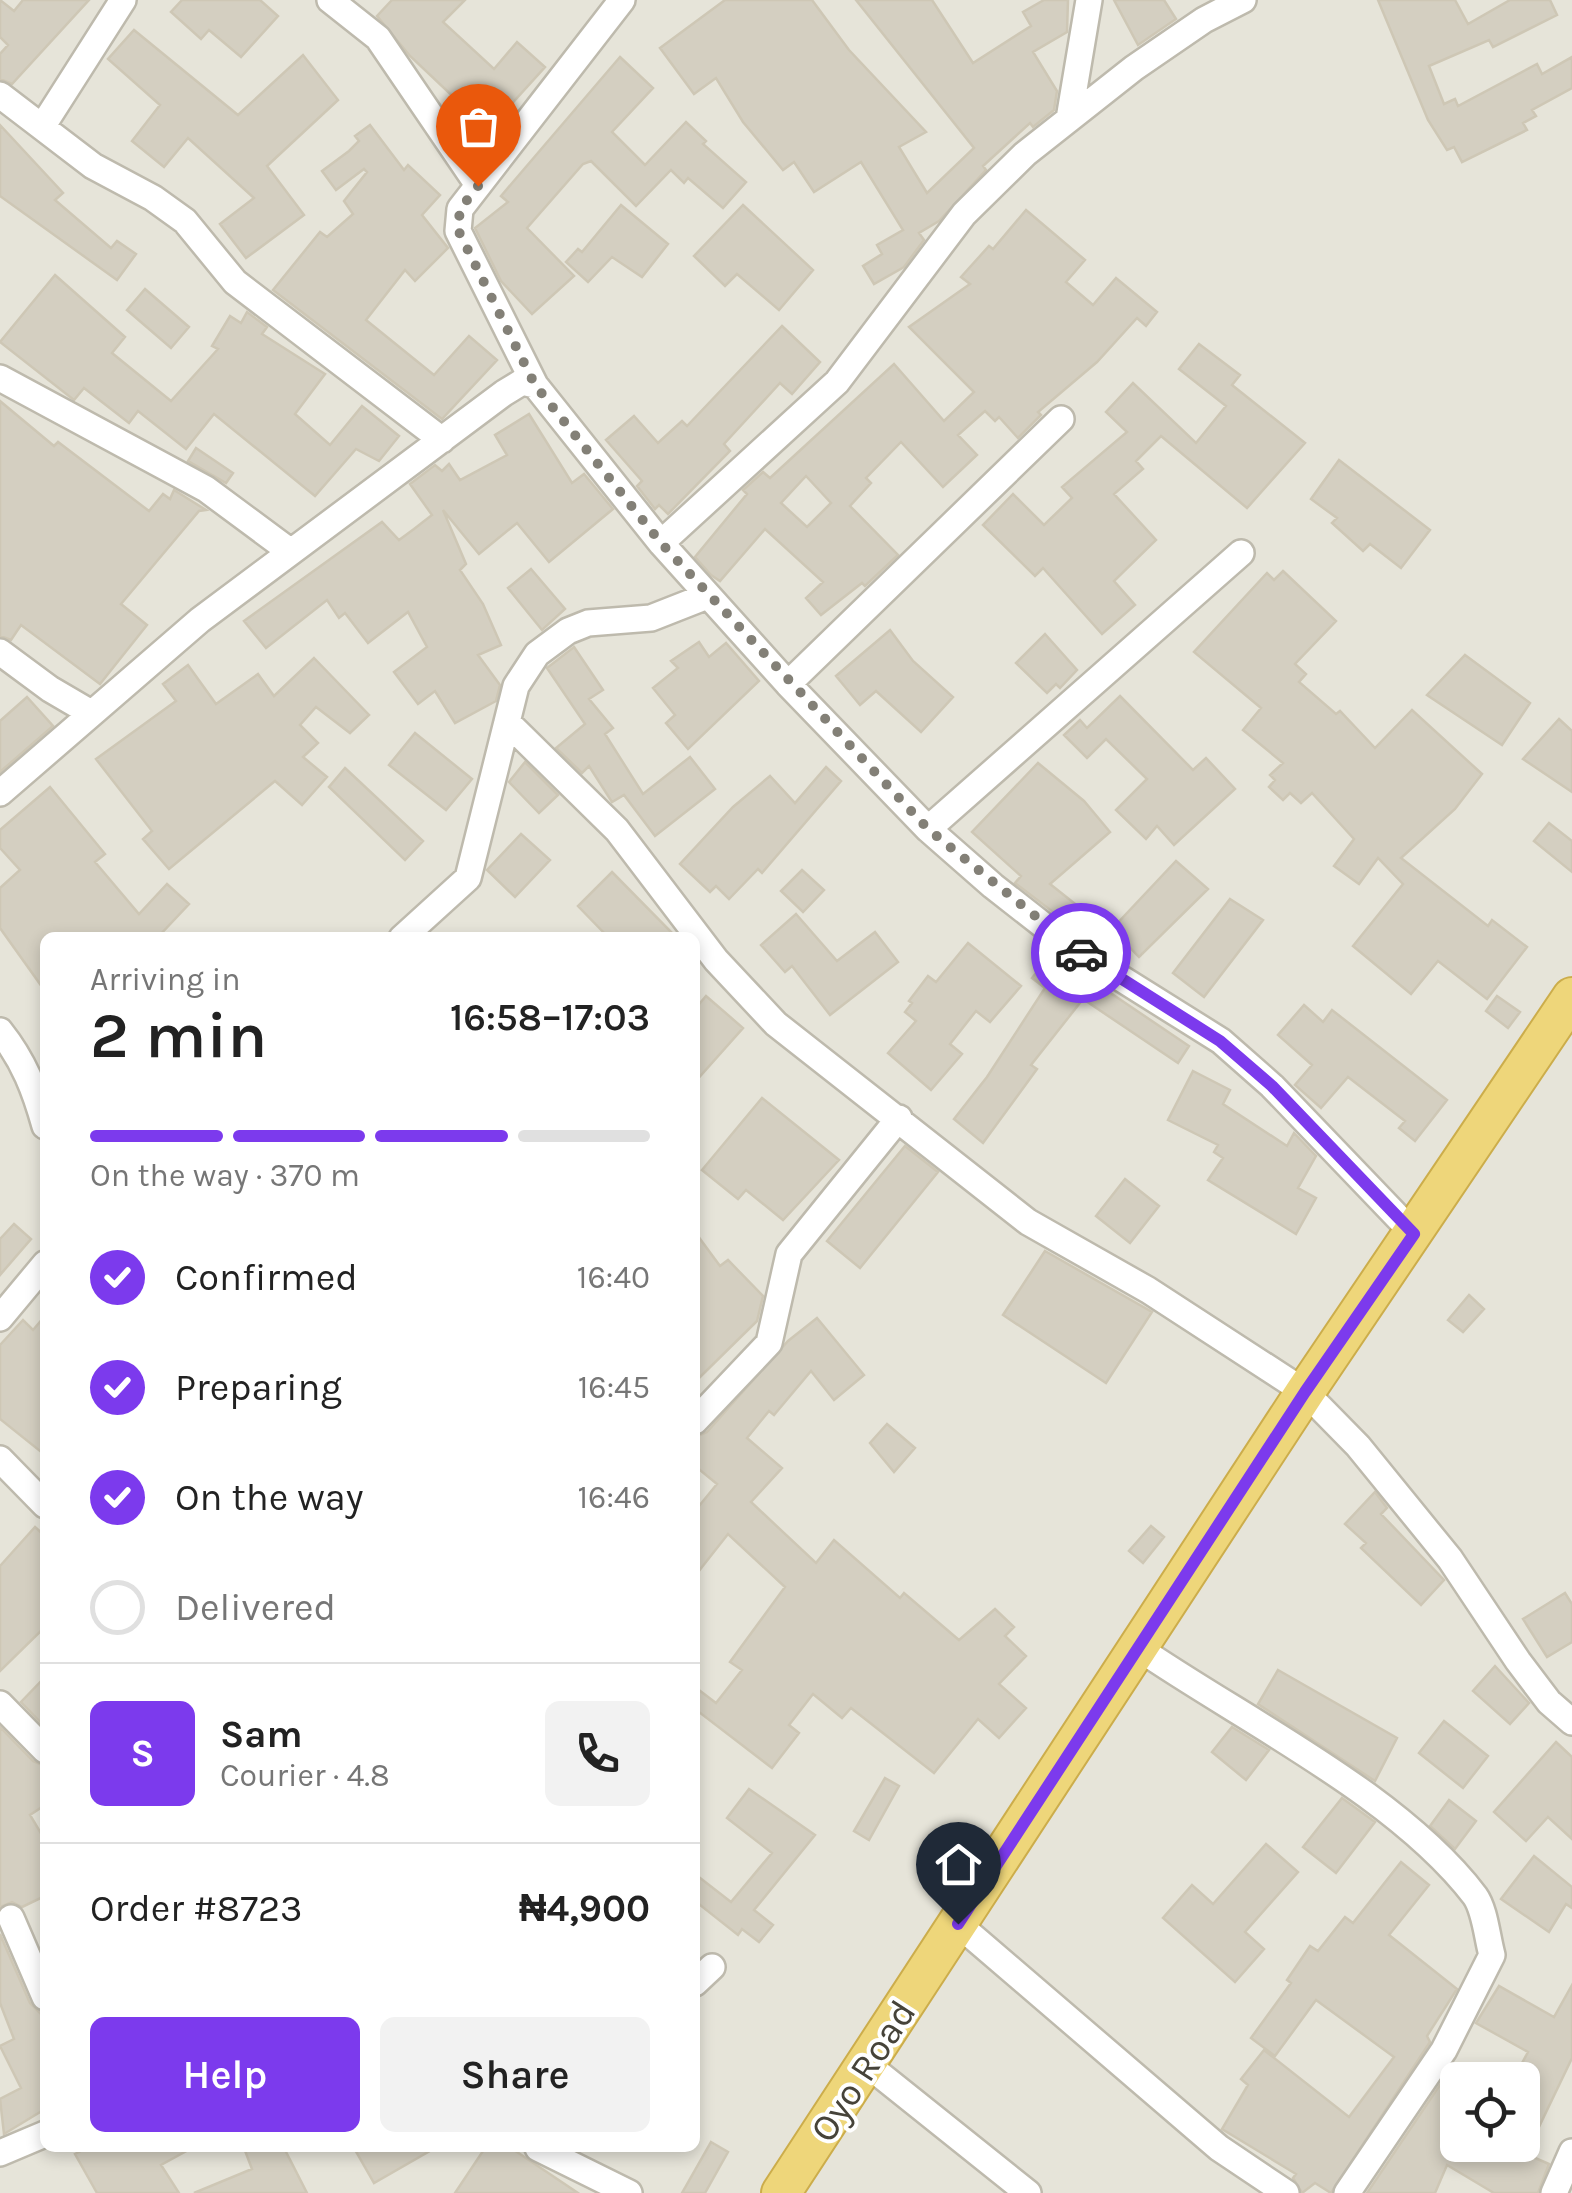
<!DOCTYPE html>
<meta charset="utf-8">
<style>
body{margin:0;font-family:Karla,sans-serif;background:#f2f2f2;color:#222;height:100vh;display:flex;flex-direction:column;font-size:38px;white-space:nowrap}
*{box-sizing:border-box;margin:0}
p{font-size:32px;color:#767676}
.icon{flex:none;width:55px;height:55px;fill:none;stroke:currentColor;stroke-width:2;stroke-linecap:round;stroke-linejoin:round}
.map{position:relative;flex:1;overflow:hidden}
.panel{position:absolute;left:40px;top:932px;width:660px;height:1220px;display:flex;flex-direction:column;background:#fff;border-radius:15px;box-shadow:0 5px 15px #0003}
.panel>*{flex:none}
.buttons{position:absolute;left:1440px;top:2062px;display:grid;gap:20px}
.buttons a{display:grid;place-items:center;width:100px;height:100px;border-radius:15px;background:#fff;box-shadow:0 5px 15px #0003;font-size:50px}
.pin{position:absolute;display:grid;place-items:center;width:85px;height:85px;color:#fff;margin:-102px -42px;border-radius:50% 50% 50% 0;rotate:-45deg;box-shadow:0 0 10px #0007}
.pin .icon{rotate:45deg}
.courier{position:absolute;display:grid;place-items:center;width:100px;height:100px;margin:-50px;border:8px solid #7c3aed;border-radius:50%;background:#fff;color:#222;box-shadow:0 2px 12px #0007}
.overview em{font-style:normal;font-weight:600}
.overview div{display:flex;flex-direction:column-reverse}
.overview{display:flex;align-items:center;justify-content:space-between;height:170px;padding:0 50px}
h1{font-size:65px;font-weight:600;line-height:75px}
.bar{display:grid;grid-template-columns:repeat(4,1fr);gap:15px 10px;align-content:center;height:120px;padding:0 50px}
.bar i{height:12px;border-radius:8px;background:#e0e0e0}
.bar .active{background:#7c3aed}
.bar p{grid-column:span 4}
.line{display:flex;align-items:center;gap:25px;padding:0 50px;border-top:2px solid #e0e0e0}
.line div{flex:1}
.round{display:grid;place-items:center;flex:none;width:105px;height:105px;border-radius:15px;background:#f2f2f2}
ol{padding:0 50px;list-style:none}
li{display:flex;align-items:center;gap:30px;height:110px}
li p{margin-inline-start:auto}
li .icon{padding:10px;border-radius:50%;background:#7c3aed;color:#fff;stroke-width:4}
li:last-child{color:#767676}
li i{width:55px;height:55px;border:5px solid #e0e0e0;border-radius:50%}
.button{display:flex;gap:20px;margin-top:auto;padding:20px 50px}
.button a{flex:1;height:115px;border-radius:15px;background:#7c3aed;color:#fff;font-size:40px;font-weight:600;line-height:115px;text-align:center}
.button a+a{background:#f2f2f2;color:#222}
.map>svg:first-child{display:block}
.residential{fill:#e6e4d9;fill-rule:evenodd}
.building{fill:#d4cfc1;stroke:#cec7b5;stroke-width:2.5;fill-rule:evenodd}
.lines{fill:none;stroke-linecap:round;stroke-linejoin:round}
.minor-casing{stroke:#bebaad;stroke-width:30}
.highway-casing{stroke:#ccad4b;stroke-width:42}
.minor{stroke:#fff;stroke-width:25}
.highway{stroke:#eed67a;stroke-width:38}
.done{stroke:#838077;stroke-width:10;stroke-dasharray:0 18}
.route{stroke:#7c3aed;stroke-width:12}
.labels{text-anchor:middle;dominant-baseline:central;stroke-width:8;stroke-linejoin:round;paint-order:stroke}
.street-label{font-size:38px;fill:#464339;stroke:#fff}
</style>
<div class="map">
<svg width="1572" height="2193" viewBox="0 0 1572 2193">
<rect width="100%" height="100%" fill="#f3f2ea"/>
<!-- residential -->
<path class="residential" d="M 0,0 L 1572,0 L 1572,2193 L 0,2193 ZM 45,938 L 695,938 L 695,2148 L 45,2148 ZM 1458,2080 L 1522,2080 L 1522,2145 L 1458,2145 Z"/>
<!-- building -->
<path class="building" d="M 0,0 L 14,11 L 23,0 L 89,0 L 12,84 L 0,79 L 0,54 L 8,45 L 0,37 Z
M 182,0 L 260,0 L 278,16 L 241,57 L 209,30 L 201,39 L 171,12 Z
M 392,0 L 465,0 L 443,22 L 494,69 L 517,42 L 545,67 L 487,131 L 458,108 L 462,105 L 410,56 L 377,16 Z
M 725,0 L 812,0 L 849,50 L 926,132 L 899,147 L 927,193 L 974,148 L 856,0 L 932,0 L 973,63 L 1031,26 L 1023,12 L 1044,0 L 1068,0 L 1067,32 L 1033,52 L 1057,91 L 1054,110 L 1033,127 L 1030,123 L 983,166 L 986,170 L 939,221 L 919,233 L 924,240 L 904,267 L 874,284 L 863,266 L 882,254 L 877,245 L 903,230 L 861,162 L 814,192 L 794,162 L 783,170 L 743,122 L 716,78 L 694,94 L 660,48 Z
M 1114,0 L 1164,0 L 1176,19 L 1138,45 Z
M 1378,0 L 1455,0 L 1468,24 L 1510,0 L 1550,0 L 1557,15 L 1493,47 L 1489,40 L 1429,66 L 1444,104 L 1455,99 L 1458,106 L 1537,64 L 1542,74 L 1572,57 L 1572,88 L 1532,110 L 1536,116 L 1523,123 L 1527,130 L 1462,162 L 1454,147 L 1447,150 L 1428,120 Z
M 134,30 L 238,115 L 303,55 L 338,100 L 267,166 L 304,215 L 246,258 L 220,224 L 254,198 L 188,138 L 164,167 L 132,141 L 160,105 L 108,59 Z
M 620,57 L 653,88 L 612,132 L 645,165 L 686,122 L 706,141 L 703,144 L 746,182 L 723,208 L 688,178 L 684,183 L 671,170 L 636,206 L 591,161 L 583,164 L 527,228 L 574,276 L 532,314 L 501,281 L 475,228 L 508,202 L 501,196 Z
M 0,125 L 63,193 L 55,200 L 111,248 L 117,241 L 136,254 L 117,280 L 0,196 Z
M 370,125 L 404,170 L 408,165 L 440,195 L 422,215 L 448,248 L 415,281 L 405,270 L 366,320 L 434,375 L 469,336 L 497,360 L 442,419 L 273,290 L 320,232 L 327,237 L 353,214 L 344,201 L 367,172 L 364,169 L 336,190 L 322,171 L 349,151 L 359,141 L 355,136 Z
M 621,205 L 668,244 L 642,277 L 612,257 L 588,282 L 566,262 L 578,249 L 582,252 Z
M 743,205 L 813,270 L 779,310 L 737,274 L 725,286 L 694,256 Z
M 1026,210 L 1085,260 L 1066,282 L 1093,305 L 1116,278 L 1157,312 L 1146,326 L 1137,318 L 1097,362 L 1038,412 L 1041,415 L 1018,438 L 999,417 L 995,421 L 985,411 L 958,435 L 977,455 L 943,487 L 901,442 L 866,478 L 871,483 L 850,506 L 898,555 L 865,586 L 862,583 L 821,615 L 806,598 L 823,582 L 765,529 L 720,581 L 711,575 L 695,557 L 747,494 L 743,490 L 763,472 L 770,478 L 894,364 L 944,421 L 974,392 L 909,327 L 970,284 L 961,277 L 989,246 L 993,249 ZM 806,476 L 831,503 L 807,527 L 781,503 Z
M 55,275 L 125,337 L 112,353 L 171,401 L 218,349 L 212,346 L 230,316 L 241,323 L 247,312 L 267,327 L 262,334 L 325,374 L 295,414 L 330,445 L 362,406 L 399,436 L 379,461 L 356,449 L 315,496 L 214,414 L 186,449 L 138,411 L 129,423 L 84,388 L 74,400 L 0,342 Z
M 145,289 L 189,327 L 171,348 L 127,310 Z
M 782,326 L 820,362 L 792,394 L 780,383 L 724,444 L 730,451 L 668,514 L 659,505 L 655,509 L 637,486 L 642,481 L 606,440 L 634,416 L 658,443 L 682,421 L 687,426 Z
M 1199,344 L 1240,375 L 1232,385 L 1305,443 L 1247,508 L 1161,436 L 1136,461 L 1143,469 L 1114,494 L 1156,540 L 1114,581 L 1135,605 L 1102,634 L 1043,568 L 1035,576 L 983,525 L 1013,494 L 1044,525 L 1072,498 L 1062,487 L 1127,432 L 1106,412 L 1133,383 L 1196,443 L 1226,406 L 1179,369 Z
M 0,401 L 54,446 L 58,442 L 149,511 L 163,494 L 170,499 L 174,490 L 206,510 L 199,511 L 121,604 L 147,625 L 100,684 L 21,625 L 11,640 L 0,636 Z
M 529,414 L 572,483 L 584,474 L 613,509 L 549,562 L 517,523 L 479,554 L 443,510 L 466,564 L 460,570 L 483,604 L 501,645 L 478,655 L 500,685 L 496,701 L 455,723 L 435,691 L 418,704 L 394,672 L 427,647 L 408,612 L 368,643 L 345,613 L 339,618 L 327,600 L 266,648 L 244,621 L 382,522 L 399,540 L 414,529 L 432,515 L 410,484 L 435,465 L 442,471 L 449,464 L 460,480 L 507,455 L 495,435 Z
M 196,448 L 233,473 L 226,483 L 188,461 Z
M 1339,460 L 1430,530 L 1401,568 L 1370,544 L 1363,551 L 1332,523 L 1337,518 L 1311,499 Z
M 531,569 L 565,609 L 542,630 L 508,588 Z
M 1283,571 L 1336,621 L 1295,664 L 1306,674 L 1299,682 L 1336,714 L 1340,711 L 1375,748 L 1412,710 L 1482,774 L 1455,809 L 1401,858 L 1488,926 L 1492,920 L 1527,947 L 1487,999 L 1438,961 L 1411,994 L 1353,946 L 1403,884 L 1378,858 L 1359,884 L 1334,866 L 1354,839 L 1312,793 L 1301,803 L 1290,793 L 1283,800 L 1269,787 L 1275,780 L 1270,775 L 1283,763 L 1243,730 L 1261,708 L 1194,652 L 1267,573 L 1274,580 Z
M 890,630 L 913,661 L 953,697 L 921,732 L 876,691 L 860,705 L 836,676 Z
M 1045,634 L 1077,670 L 1060,688 L 1056,684 L 1047,693 L 1016,663 Z
M 699,642 L 709,657 L 726,643 L 759,681 L 688,749 L 666,723 L 675,715 L 653,688 L 678,668 L 671,661 Z
M 574,647 L 603,690 L 589,699 L 613,728 L 605,734 L 643,794 L 690,757 L 715,789 L 655,836 L 624,795 L 612,802 L 589,766 L 582,773 L 556,748 L 585,724 L 547,668 Z
M 1465,655 L 1530,703 L 1502,745 L 1427,695 Z
M 314,658 L 369,715 L 350,733 L 316,707 L 300,725 L 318,743 L 303,757 L 327,777 L 302,805 L 275,781 L 169,869 L 143,839 L 152,831 L 96,759 L 176,701 L 163,684 L 188,665 L 216,704 L 258,674 L 274,696 Z
M 1120,696 L 1193,770 L 1206,758 L 1235,789 L 1174,845 L 1157,826 L 1146,839 L 1116,810 L 1147,779 L 1106,739 L 1087,758 L 1064,735 L 1080,720 L 1087,728 Z
M 27,697 L 53,726 L 0,772 L 0,721 Z
M 1559,719 L 1572,731 L 1572,792 L 1523,759 Z
M 415,733 L 472,779 L 446,810 L 389,765 Z
M 525,762 L 558,795 L 539,813 L 509,782 Z
M 1038,763 L 1084,801 L 1110,832 L 1050,884 L 1094,919 L 1082,934 L 1015,883 L 1021,876 L 972,832 Z
M 826,767 L 841,781 L 762,873 L 758,869 L 729,899 L 716,886 L 710,892 L 680,864 L 733,807 L 770,776 L 795,803 Z
M 345,768 L 423,841 L 405,860 L 329,787 Z
M 50,787 L 105,854 L 95,862 L 139,914 L 167,884 L 189,904 L 157,938 L 45,938 L 45,991 L 0,928 L 0,888 L 20,870 L 0,848 L 0,830 Z
M 1549,823 L 1572,841 L 1572,872 L 1534,841 Z
M 521,834 L 550,860 L 515,897 L 487,870 Z
M 1176,861 L 1208,889 L 1139,957 L 1112,929 Z
M 802,870 L 824,890 L 803,912 L 781,891 Z
M 612,872 L 677,938 L 609,938 L 578,906 Z
M 1230,899 L 1263,920 L 1204,997 L 1173,973 Z
M 796,914 L 837,961 L 875,932 L 898,962 L 830,1015 L 792,966 L 785,972 L 761,945 Z
M 968,943 L 1021,986 L 990,1022 L 976,1011 L 950,1044 L 962,1054 L 931,1090 L 888,1053 L 916,1021 L 905,1012 L 912,1003 L 909,1001 L 928,976 L 936,982 Z
M 1052,953 L 1104,993 L 1106,990 L 1189,1046 L 1178,1063 L 1083,999 L 1031,1065 L 1037,1069 L 983,1143 L 954,1119 L 987,1077 L 1045,988 L 1032,978 Z
M 706,996 L 743,1028 L 695,1082 L 695,1009 Z
M 1497,996 L 1520,1012 L 1508,1028 L 1486,1011 Z
M 1304,1005 L 1323,1022 L 1332,1010 L 1447,1100 L 1415,1141 L 1399,1128 L 1405,1121 L 1348,1077 L 1321,1108 L 1295,1085 L 1312,1065 L 1278,1035 Z
M 1193,1071 L 1230,1090 L 1223,1104 L 1287,1146 L 1294,1133 L 1316,1156 L 1298,1188 L 1316,1198 L 1296,1234 L 1208,1180 L 1223,1158 L 1214,1152 L 1218,1145 L 1168,1120 Z
M 762,1098 L 839,1160 L 783,1220 L 746,1190 L 738,1199 L 702,1170 Z
M 905,1146 L 938,1172 L 860,1268 L 827,1241 Z
M 1125,1179 L 1159,1206 L 1130,1243 L 1096,1216 Z
M 14,1224 L 31,1239 L 0,1275 L 0,1239 Z
M 695,1232 L 720,1266 L 728,1260 L 763,1296 L 757,1321 L 695,1382 Z
M 1045,1251 L 1152,1312 L 1106,1383 L 1003,1315 Z
M 1469,1295 L 1484,1309 L 1463,1332 L 1448,1320 Z
M 45,1316 L 45,1455 L 0,1419 L 0,1345 L 23,1320 L 33,1330 Z
M 817,1318 L 864,1375 L 834,1400 L 811,1371 L 774,1415 L 769,1411 L 747,1438 L 782,1468 L 751,1502 L 816,1563 L 834,1540 L 900,1598 L 904,1593 L 959,1640 L 995,1609 L 1014,1627 L 1005,1636 L 1026,1656 L 999,1684 L 1026,1708 L 999,1738 L 978,1719 L 934,1773 L 851,1708 L 842,1718 L 813,1694 L 789,1725 L 799,1733 L 772,1768 L 695,1709 L 695,1687 L 716,1703 L 742,1670 L 730,1662 L 785,1587 L 728,1534 L 695,1576 L 695,1511 L 717,1484 L 695,1466 L 695,1437 L 707,1432 L 788,1341 Z
M 887,1424 L 915,1448 L 894,1472 L 870,1443 Z
M 1375,1492 L 1387,1508 L 1381,1514 L 1444,1580 L 1421,1605 L 1361,1548 L 1366,1543 L 1345,1524 Z
M 1151,1526 L 1164,1537 L 1143,1563 L 1129,1551 Z
M 35,1527 L 45,1536 L 45,1627 L 0,1671 L 0,1566 Z
M 1565,1593 L 1572,1604 L 1572,1642 L 1547,1657 L 1523,1619 Z
M 1495,1666 L 1529,1703 L 1510,1724 L 1473,1691 Z
M 1278,1670 L 1397,1738 L 1375,1781 L 1258,1704 Z
M 45,1677 L 45,1727 L 21,1702 Z
M 1444,1721 L 1488,1756 L 1463,1788 L 1419,1753 Z
M 0,1727 L 33,1761 L 45,1766 L 45,1805 L 30,1815 L 45,1840 L 45,1896 L 22,1907 L 12,1902 L 0,1907 Z
M 1232,1727 L 1269,1750 L 1246,1780 L 1212,1752 Z
M 1556,1742 L 1572,1757 L 1572,1839 L 1548,1817 L 1526,1841 L 1494,1812 Z
M 885,1778 L 899,1786 L 869,1840 L 854,1831 Z
M 749,1789 L 815,1835 L 754,1910 L 773,1925 L 759,1942 L 742,1929 L 738,1935 L 695,1901 L 695,1874 L 731,1902 L 772,1853 L 727,1818 Z
M 1342,1798 L 1375,1822 L 1336,1873 L 1303,1847 Z
M 1449,1800 L 1476,1821 L 1455,1849 L 1430,1826 Z
M 1266,1844 L 1298,1872 L 1245,1932 L 1264,1949 L 1235,1982 L 1163,1918 L 1192,1885 L 1213,1904 Z
M 1534,1856 L 1572,1887 L 1572,1908 L 1566,1904 L 1549,1932 L 1501,1899 Z
M 1401,1862 L 1429,1885 L 1389,1935 L 1457,1989 L 1427,2036 L 1430,2042 L 1331,2193 L 1315,2183 L 1302,2193 L 1293,2178 L 1296,2174 L 1222,2129 L 1248,2085 L 1241,2079 L 1264,2050 L 1349,2117 L 1394,2057 L 1316,2000 L 1275,2056 L 1251,2038 L 1291,1983 L 1287,1980 L 1310,1946 L 1318,1951 L 1345,1917 L 1353,1923 Z
M 0,1934 L 30,2003 L 45,2018 L 45,2109 L 4,2134 L 0,2099 L 21,2088 L 0,2046 L 14,2039 L 0,2003 Z
M 1572,1985 L 1572,2058 L 1526,2154 L 1549,2164 L 1538,2193 L 1494,2193 L 1447,2165 L 1435,2193 L 1367,2193 L 1450,2070 L 1458,2074 L 1458,2145 L 1522,2145 L 1522,2080 L 1513,2080 L 1528,2052 L 1476,2023 L 1499,1986 L 1554,2017 Z
M 711,2142 L 728,2152 L 705,2193 L 682,2193 Z
M 87,2148 L 192,2148 L 161,2165 L 179,2193 L 97,2193 L 75,2154 Z
M 244,2148 L 284,2148 L 307,2193 L 194,2193 L 252,2169 Z
M 354,2148 L 435,2148 L 374,2183 Z
M 485,2148 L 511,2148 L 578,2193 L 455,2193 Z"/>
<g class="lines">
<!-- minor casing -->
<g class="minor-casing">
<path id="minor" d="M 330,0 L 378,38 L 478,185
M 622,0 L 460,209 L 458,231 L 535,385 L 661,543 L 788,684 L 928,829 L 993,886 L 1071,947 L 1221,1041 L 1272,1086 L 1414,1234
M 0,95 L 93,166 L 153,198 L 185,221 L 235,282 L 442,440
M 1069,119 L 1089,0
M 42,127 L 123,0
M 0,378 L 206,489 L 291,552
M 661,543 L 837,382 L 964,214 L 1025,154 L 1134,68 L 1204,20 L 1243,0
M 0,652 L 50,689 L 91,713
M 788,684 L 1061,419
M 507,722 L 617,830 L 716,960 L 776,1024 L 1028,1222 L 1148,1290 L 1305,1392 L 1358,1446 L 1450,1559 L 1518,1661 L 1549,1702 L 1572,1722
M 0,793 L 200,620 L 504,393 L 522,382 L 535,385
M 928,829 L 1241,553
M 402,938 L 468,878 L 516,686 L 537,654 L 568,631 L 588,623 L 651,618 L 707,596
M 0,1031 C 24,1061 35,1090 45,1126
M 0,1318 L 45,1264
M 695,1421 L 769,1343 L 789,1254 L 899,1118
M 0,1459 L 45,1505
M 1140,1649 C 1245,1721 1398,1795 1475,1896 C 1485,1910 1487,1937 1492,1955 L 1444,2050 L 1347,2193
M 0,1704 L 45,1750
M 11,1918 L 45,1997
M 958,1924 L 1219,2148 L 1286,2193
M 695,1983 L 712,1967
M 868,2065 L 1028,2193
M 538,2148 L 629,2193
M 0,2153 L 45,2134
M 1554,2193 L 1572,2152"/>
</g>
<!-- highway casing -->
<g class="highway-casing">
<path id="highway" d="M 781,2193 L 1305,1392 L 1572,997"/>
</g>
<!-- minor -->
<use href="#minor" class="minor"/>
<!-- highway -->
<use href="#highway" class="highway"/>
</g>
<g class="lines">
<!-- done -->
<path class="done" d="M 478,186 L 460,209 L 458,230 L 535,385 L 661,543 L 928,829 L 1081,953"/>
<!-- route -->
<path class="route" d="M 958,1924 L 1305,1392 L 1414,1234 L 1272,1086 L 1220,1041 L 1081,953"/>
</g>
<g class="labels">
<!-- street labels -->
<g class="street-label">
<text transform="translate(863 2071) rotate(-57)">Oyo Road</text>
</g>
</g>
</svg>
<div class="buttons">
<a><svg class="icon" aria-label="locate" viewBox="0 0 24 24"><circle cx="12" cy="12" r="6"/><path d="M12 2v4M12 18v4M2 12h4M18 12h4"/></svg></a>
</div>
<div class="pin" style="left:478px;top:186px;background:#ea580c"><svg class="icon" aria-label="bag" viewBox="0 0 24 24"><path d="M5 8h14l-1 12H6zM9 8a3 3 0 0 1 6 0"/></svg></div>
<div class="pin" style="left:958px;top:1924px;background:#1f2937"><svg class="icon" aria-label="home" viewBox="0 0 24 24"><path d="M3 11l9-7 9 7M6 9v11h12V9"/></svg></div>
<div class="courier" style="left:1081px;top:953px"><svg class="icon" aria-label="car" viewBox="0 0 24 24"><path d="M5 17H2v-5l4-1 3-4h7l3 4 3 1v5h-3M9 17h6M6 11h13"/><circle cx="7" cy="17" r="2"/><circle cx="17" cy="17" r="2"/></svg></div>
<section class="panel">
<div class="overview"><div><h1>2 min</h1><p>Arriving in</p></div><em>16:58–17:03</em></div>
<div class="bar"><i class="active"></i><i class="active"></i><i class="active"></i><i></i><p>On the way · 370 m</p></div>
<ol>
<li><svg class="icon" aria-label="check" viewBox="0 0 24 24"><path d="M5 12l5 5 9-10"/></svg>Confirmed<p>16:40</p></li>
<li><svg class="icon" aria-label="check" viewBox="0 0 24 24"><path d="M5 12l5 5 9-10"/></svg>Preparing<p>16:45</p></li>
<li><svg class="icon" aria-label="check" viewBox="0 0 24 24"><path d="M5 12l5 5 9-10"/></svg>On the way<p>16:46</p></li>
<li><i></i>Delivered</li>
</ol>
<div class="line" style="height:180px"><b class="round" style="background:#7c3aed;color:#fff">S</b><div><b>Sam</b><p>Courier · 4.8</p></div><a class="round"><svg class="icon" aria-label="phone" viewBox="0 0 24 24"><path d="M5 4h4l2 5-3 2q2 4 5 5l2-3 5 2v4C11 20 4 13 5 4z"/></svg></a></div>
<div class="line" style="height:130px"><div>Order #8723</div><b>₦4,900</b></div>
<div class="button"><a>Help</a><a>Share</a></div>
</section>
</div>
